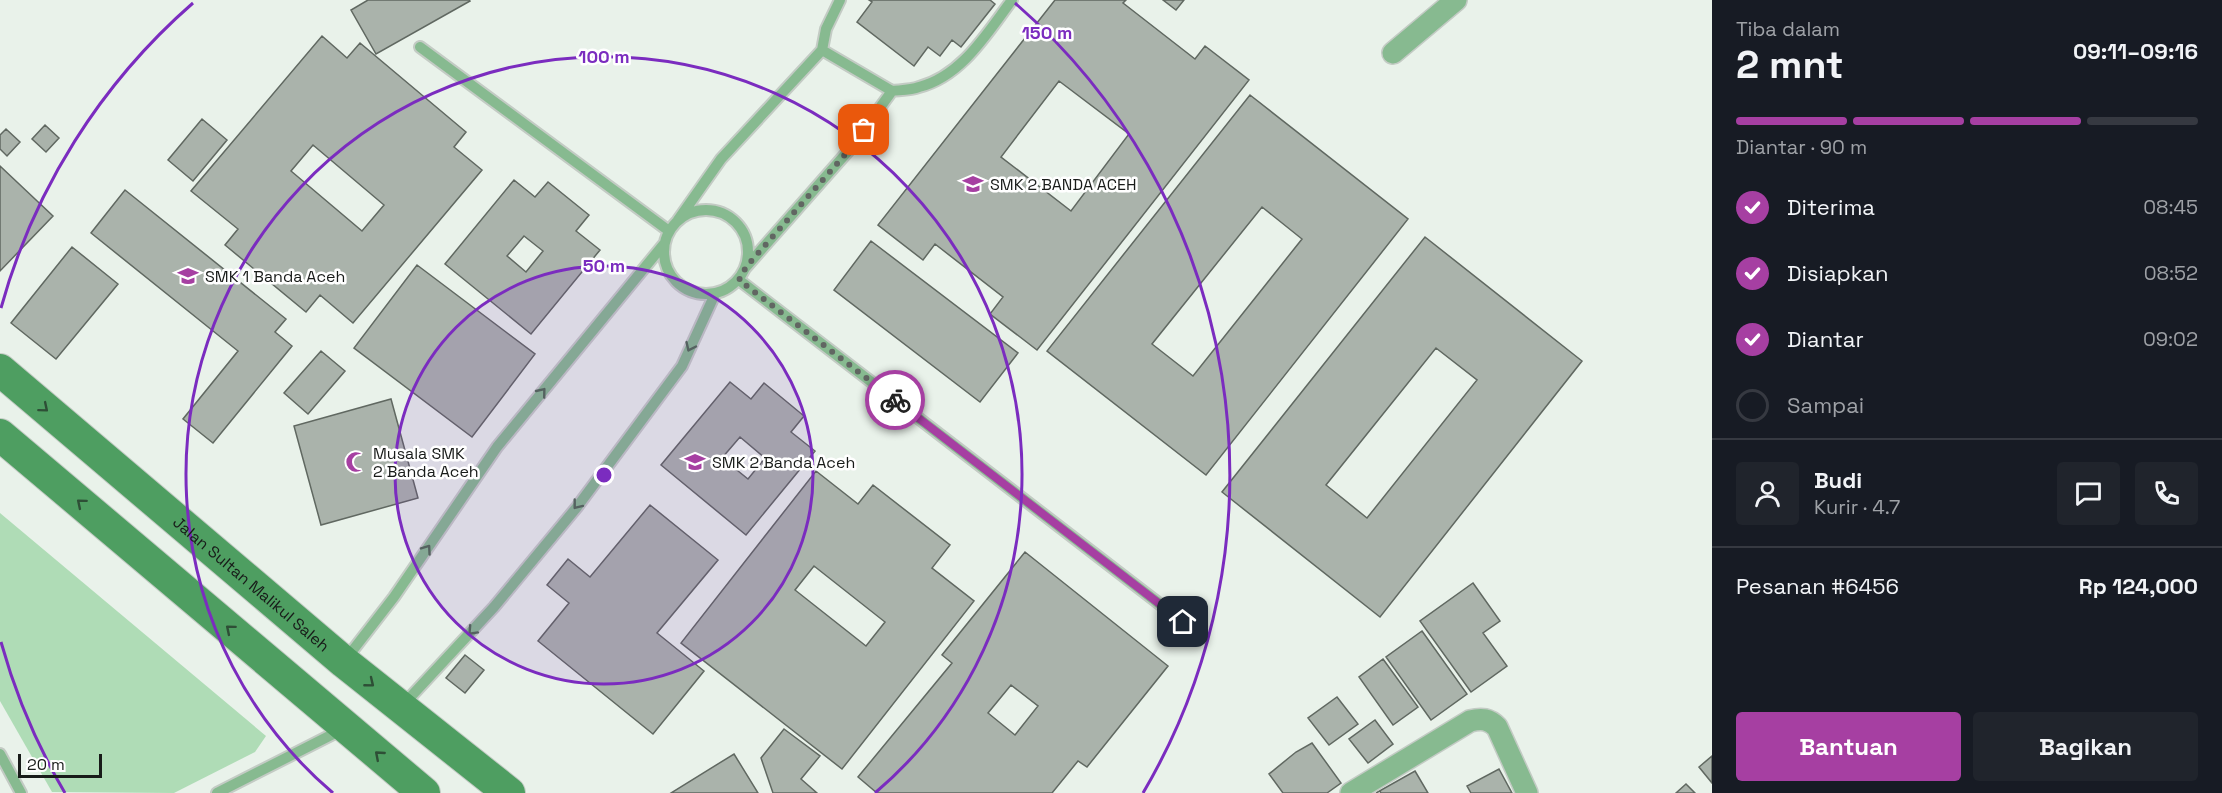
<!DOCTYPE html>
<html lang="id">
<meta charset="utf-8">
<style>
body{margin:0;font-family:"Space Grotesk",sans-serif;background:#20242c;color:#f1f3f6;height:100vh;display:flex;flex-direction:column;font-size:22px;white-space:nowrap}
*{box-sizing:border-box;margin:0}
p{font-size:20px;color:#9ea1a6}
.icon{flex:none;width:33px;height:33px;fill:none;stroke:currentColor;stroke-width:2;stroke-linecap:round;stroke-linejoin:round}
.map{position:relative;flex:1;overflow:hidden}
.panel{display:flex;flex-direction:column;background:#171b24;width:510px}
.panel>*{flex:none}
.scale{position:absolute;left:18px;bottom:15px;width:84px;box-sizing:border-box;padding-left:6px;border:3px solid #181b19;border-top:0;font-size:16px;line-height:21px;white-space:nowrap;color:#181b19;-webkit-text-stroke:4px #fff;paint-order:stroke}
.pin{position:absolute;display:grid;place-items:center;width:51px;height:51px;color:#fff;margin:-26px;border-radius:12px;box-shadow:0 3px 9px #0006}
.courier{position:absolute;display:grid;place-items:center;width:60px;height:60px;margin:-30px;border:4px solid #a63fa2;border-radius:50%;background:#fff;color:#222;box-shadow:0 2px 8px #0007}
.summary em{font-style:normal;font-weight:700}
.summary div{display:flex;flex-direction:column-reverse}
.summary{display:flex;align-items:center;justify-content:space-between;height:102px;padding:0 24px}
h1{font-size:39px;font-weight:700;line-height:45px}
.bar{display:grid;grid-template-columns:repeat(4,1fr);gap:9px 6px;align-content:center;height:72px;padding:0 24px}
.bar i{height:8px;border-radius:4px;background:#363941}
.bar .on{background:#a63fa2}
.bar p{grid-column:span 4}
.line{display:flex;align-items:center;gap:15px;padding:0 24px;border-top:2px solid #363941}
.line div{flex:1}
.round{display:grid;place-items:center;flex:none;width:63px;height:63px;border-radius:6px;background:#20242c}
ol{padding:0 24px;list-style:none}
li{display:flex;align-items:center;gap:18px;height:66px}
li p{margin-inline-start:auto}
li .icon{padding:6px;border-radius:50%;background:#a63fa2;color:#fff;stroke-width:4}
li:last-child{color:#9ea1a6}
li i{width:33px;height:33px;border:3px solid #363941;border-radius:50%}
.action{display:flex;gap:12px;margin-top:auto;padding:12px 24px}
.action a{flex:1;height:69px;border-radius:6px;background:#a63fa2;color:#fff;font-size:24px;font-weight:700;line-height:69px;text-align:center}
.action a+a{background:#20242c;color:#f1f3f6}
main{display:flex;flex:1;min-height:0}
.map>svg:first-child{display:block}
.green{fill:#afdcb6}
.building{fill:#aab3ab;stroke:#606861;stroke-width:1.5;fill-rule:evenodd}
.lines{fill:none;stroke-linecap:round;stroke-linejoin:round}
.service-casing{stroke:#c3cbc4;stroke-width:14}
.minor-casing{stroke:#c3cbc4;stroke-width:24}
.secondary-casing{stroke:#c3cbc4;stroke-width:34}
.service{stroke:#87ba90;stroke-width:10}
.minor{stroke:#87ba90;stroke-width:21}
.secondary{stroke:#4e9e61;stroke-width:32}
.oneway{stroke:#506a54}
.oneway2{stroke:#2e4f36}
.done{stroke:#616662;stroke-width:6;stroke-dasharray:0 10.8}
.route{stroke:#a63fa2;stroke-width:8}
.ring{fill:none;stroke:#7b2cbf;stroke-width:3}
.labels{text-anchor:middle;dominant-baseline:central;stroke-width:5;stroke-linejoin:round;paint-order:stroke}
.poi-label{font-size:16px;fill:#181b19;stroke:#fff;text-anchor:start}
.street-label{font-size:16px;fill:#181b19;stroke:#fff}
.centre{fill:#7b2cbf;stroke:#fff;stroke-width:3}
.ring-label{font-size:18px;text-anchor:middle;font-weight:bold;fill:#7b2cbf;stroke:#fff;stroke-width:5;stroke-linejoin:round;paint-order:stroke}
</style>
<main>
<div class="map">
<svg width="1712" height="793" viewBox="0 0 1712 793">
<rect width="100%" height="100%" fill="#e9f2ea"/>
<!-- green -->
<path class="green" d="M 0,513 L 266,736 L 255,752 L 174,793 L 52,792 L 0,701 Z"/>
<!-- building -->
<path class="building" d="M 368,0 L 469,0 L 470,1 L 376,54 L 351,10 Z
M 869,0 L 990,0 L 995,4 L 961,47 L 952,40 L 940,56 L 928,47 L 914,66 L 857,22 L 872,2 Z
M 1055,0 L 1126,0 L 1123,3 L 1195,59 L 1205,46 L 1249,80 L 1037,350 L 990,314 L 1003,297 L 935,244 L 923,260 L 878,225 ZM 1059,81 L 1129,134 L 1071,211 L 1001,157 Z
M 1163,0 L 1184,0 L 1176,10 Z
M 322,36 L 347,58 L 360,43 L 466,132 L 454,147 L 482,170 L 353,323 L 320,295 L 306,312 L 225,245 L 238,229 L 191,191 ZM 313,145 L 384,205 L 362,231 L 291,171 Z
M 1250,95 L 1408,219 L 1206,475 L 1047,351 ZM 1262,207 L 1302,239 L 1193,376 L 1152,344 Z
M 202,119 L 227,140 L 193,181 L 168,160 Z
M 45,125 L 59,138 L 46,152 L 32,139 Z
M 6,129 L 20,142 L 7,156 L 0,149 L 0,135 Z
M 0,166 L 53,216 L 0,271 Z
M 514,180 L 535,197 L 548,182 L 589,215 L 576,231 L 600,250 L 531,334 L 445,264 ZM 524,236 L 543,251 L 526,272 L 507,256 Z
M 125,190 L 286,319 L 275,332 L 292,346 L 213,443 L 183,419 L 238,351 L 91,233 Z
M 1425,237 L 1582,361 L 1380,617 L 1222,492 ZM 1436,348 L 1477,380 L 1367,518 L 1326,485 Z
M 871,241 L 1018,353 L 980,402 L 834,290 Z
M 72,247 L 118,284 L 56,359 L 11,323 Z
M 417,265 L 535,354 L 472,437 L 354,348 Z
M 321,351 L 345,371 L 308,414 L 284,393 Z
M 730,382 L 751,399 L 764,383 L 804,416 L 791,432 L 815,451 L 746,535 L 661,465 ZM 740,437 L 765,458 L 748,479 L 722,458 Z
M 391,399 L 418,498 L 321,525 L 294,426 Z
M 816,471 L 858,504 L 873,485 L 950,545 L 932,568 L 974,601 L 842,769 L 681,643 ZM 814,566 L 885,622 L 866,646 L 795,590 Z
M 650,505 L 718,560 L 657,633 L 704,671 L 653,734 L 538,641 L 569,603 L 547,585 L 568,559 L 590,577 Z
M 1025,552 L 1168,666 L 1087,767 L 1078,761 L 1052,793 L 877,793 L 858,777 L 952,663 L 942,655 ZM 1011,685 L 1038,706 L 1015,735 L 988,713 Z
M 1473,583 L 1500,621 L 1483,633 L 1507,666 L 1471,692 L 1420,621 Z
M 1422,631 L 1467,694 L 1431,720 L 1386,657 Z
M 465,655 L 484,670 L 465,693 L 446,678 Z
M 1383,659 L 1418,707 L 1393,725 L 1359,677 Z
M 1337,697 L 1358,724 L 1329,745 L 1308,718 Z
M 1375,720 L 1393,744 L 1368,763 L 1349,739 Z
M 784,729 L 820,756 L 801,779 L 817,793 L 773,793 L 761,758 Z
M 1312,743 L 1341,783 L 1327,793 L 1283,793 L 1269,774 L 1296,752 Z
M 734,754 L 758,793 L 671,793 Z
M 1712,756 L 1712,783 L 1699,767 Z
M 1499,769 L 1512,793 L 1471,793 L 1467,786 Z
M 1415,771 L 1428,793 L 1381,793 L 1380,791 L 1376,793 Z
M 1686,784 L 1695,793 L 1676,793 Z"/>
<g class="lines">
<!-- service casing -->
<g class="service-casing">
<path id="service" d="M 420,47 L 669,231
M 822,50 L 826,29 L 840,0
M 892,91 C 901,90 911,90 919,87 C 962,76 987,33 1012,0
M664 252a42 42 0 1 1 84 0a42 42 0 1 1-84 0Z
M 678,220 L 721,159 L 822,50 L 892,91 L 850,149 L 746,267
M 739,280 L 1183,622
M 346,659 L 394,597 L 497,447 L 664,244
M 403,705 L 494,607 L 577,507 L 682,366 L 715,294
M 0,754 L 21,793
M 217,793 L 343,729"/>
</g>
<!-- minor casing -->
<g class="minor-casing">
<path id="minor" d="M 1393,53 L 1456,0
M 1351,793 L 1470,721 C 1482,718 1489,719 1497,727 L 1527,793"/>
</g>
<!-- secondary casing -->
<g class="secondary-casing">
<g id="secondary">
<path id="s1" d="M 0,370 L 344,662 L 509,793"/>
<path d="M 0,435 L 424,793"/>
</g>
</g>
<!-- service -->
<use href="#service" class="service"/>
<!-- minor -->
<use href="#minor" class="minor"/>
<!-- secondary -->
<use href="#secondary" class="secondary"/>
</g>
<!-- one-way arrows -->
<defs><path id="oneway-chevron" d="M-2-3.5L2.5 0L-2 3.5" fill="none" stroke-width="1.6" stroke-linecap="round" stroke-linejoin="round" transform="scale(1.5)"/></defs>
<g class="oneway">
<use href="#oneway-chevron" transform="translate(690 347) rotate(115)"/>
<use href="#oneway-chevron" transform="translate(542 392) rotate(-51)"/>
<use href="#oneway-chevron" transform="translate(577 505) rotate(128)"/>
<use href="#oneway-chevron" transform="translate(427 549) rotate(-55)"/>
<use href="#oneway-chevron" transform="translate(472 631) rotate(133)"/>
</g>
<g class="oneway2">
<use href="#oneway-chevron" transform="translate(44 408) rotate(40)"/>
<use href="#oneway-chevron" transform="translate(81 503) rotate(-140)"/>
<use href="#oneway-chevron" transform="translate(230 629) rotate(-140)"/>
<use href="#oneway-chevron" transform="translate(370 683) rotate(39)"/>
<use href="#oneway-chevron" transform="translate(379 755) rotate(-139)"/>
</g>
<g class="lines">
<!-- done -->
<path class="done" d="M 864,130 L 850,149 L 746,267 L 739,280 L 895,400"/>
<!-- route -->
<path class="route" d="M 895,400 L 1183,622"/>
</g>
<!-- distance rings -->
<circle cx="604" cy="475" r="209" fill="#7b2cbf" fill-opacity=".12"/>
<g class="ring">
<circle cx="604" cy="475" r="209"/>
<path d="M333 793A418 418 0 1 1 875 793"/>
<path d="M65 793A626 626 0 0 1 1 642M1 308A626 626 0 0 1 193 3M1015 3A626 626 0 0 1 1143 793"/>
</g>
<!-- icons -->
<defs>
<g id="school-bare" transform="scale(1.62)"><path d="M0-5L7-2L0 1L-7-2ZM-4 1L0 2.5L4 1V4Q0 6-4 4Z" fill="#a63fa2" stroke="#fff" stroke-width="2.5" paint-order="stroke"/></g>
<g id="university-bare" transform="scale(1.62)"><path d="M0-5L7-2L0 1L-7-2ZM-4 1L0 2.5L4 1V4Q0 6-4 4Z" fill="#a63fa2" stroke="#fff" stroke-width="2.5" paint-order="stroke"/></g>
<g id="mosque-bare" transform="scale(1.62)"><path d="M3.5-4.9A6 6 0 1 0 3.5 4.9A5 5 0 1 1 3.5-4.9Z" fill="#a63fa2" stroke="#fff" stroke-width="2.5" paint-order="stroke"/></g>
</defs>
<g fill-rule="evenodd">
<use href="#school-bare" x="973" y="184"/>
<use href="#university-bare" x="188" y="276"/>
<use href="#mosque-bare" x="356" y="462"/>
<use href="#school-bare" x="695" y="462"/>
</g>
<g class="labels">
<!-- poi labels -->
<g class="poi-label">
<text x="990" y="184">SMK 2 BANDA ACEH</text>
<text x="205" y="276">SMK 1 Banda Aceh</text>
<text x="373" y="453">Musala SMK<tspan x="373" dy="18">2 Banda Aceh</tspan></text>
<text x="712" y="462">SMK 2 Banda Aceh</text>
</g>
<!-- street labels -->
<g class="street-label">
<text stroke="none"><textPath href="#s1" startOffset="330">Jalan Sultan Malikul Saleh</textPath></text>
</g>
</g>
<circle cx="604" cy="475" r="9" class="centre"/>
<g class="ring-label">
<text x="1047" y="39">150 m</text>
<text x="604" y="63">100 m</text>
<text x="604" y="272">50 m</text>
</g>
</svg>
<div class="scale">20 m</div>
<div class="pin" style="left:864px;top:130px;background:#ea580c"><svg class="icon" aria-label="bag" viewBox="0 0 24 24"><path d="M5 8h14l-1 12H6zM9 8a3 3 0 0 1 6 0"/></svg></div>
<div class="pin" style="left:1183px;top:622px;background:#1f2937"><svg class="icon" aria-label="home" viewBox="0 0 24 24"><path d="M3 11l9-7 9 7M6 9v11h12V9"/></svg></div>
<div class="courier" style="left:895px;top:400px"><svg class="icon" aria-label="bike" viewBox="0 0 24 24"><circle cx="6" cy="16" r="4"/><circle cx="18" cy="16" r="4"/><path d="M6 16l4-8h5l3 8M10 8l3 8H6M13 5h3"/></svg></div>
</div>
<section class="panel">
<div class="summary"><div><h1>2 mnt</h1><p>Tiba dalam</p></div><em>09:11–09:16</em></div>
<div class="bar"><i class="on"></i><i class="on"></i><i class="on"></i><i></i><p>Diantar · 90 m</p></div>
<ol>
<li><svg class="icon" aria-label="check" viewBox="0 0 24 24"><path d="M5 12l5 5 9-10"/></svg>Diterima<p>08:45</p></li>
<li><svg class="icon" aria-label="check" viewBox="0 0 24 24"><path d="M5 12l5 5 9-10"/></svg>Disiapkan<p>08:52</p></li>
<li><svg class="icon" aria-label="check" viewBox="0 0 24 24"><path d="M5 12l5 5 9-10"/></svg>Diantar<p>09:02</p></li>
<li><i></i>Sampai</li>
</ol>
<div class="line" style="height:108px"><a class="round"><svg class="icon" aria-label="person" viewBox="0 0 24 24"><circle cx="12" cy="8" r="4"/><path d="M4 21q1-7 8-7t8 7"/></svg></a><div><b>Budi</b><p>Kurir · 4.7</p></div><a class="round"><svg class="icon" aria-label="chat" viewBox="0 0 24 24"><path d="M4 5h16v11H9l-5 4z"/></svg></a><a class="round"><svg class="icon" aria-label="phone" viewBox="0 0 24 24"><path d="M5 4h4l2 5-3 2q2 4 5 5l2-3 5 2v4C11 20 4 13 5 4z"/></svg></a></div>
<div class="line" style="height:78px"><div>Pesanan #6456</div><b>Rp 124,000</b></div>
<div class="action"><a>Bantuan</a><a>Bagikan</a></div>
</section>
</main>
